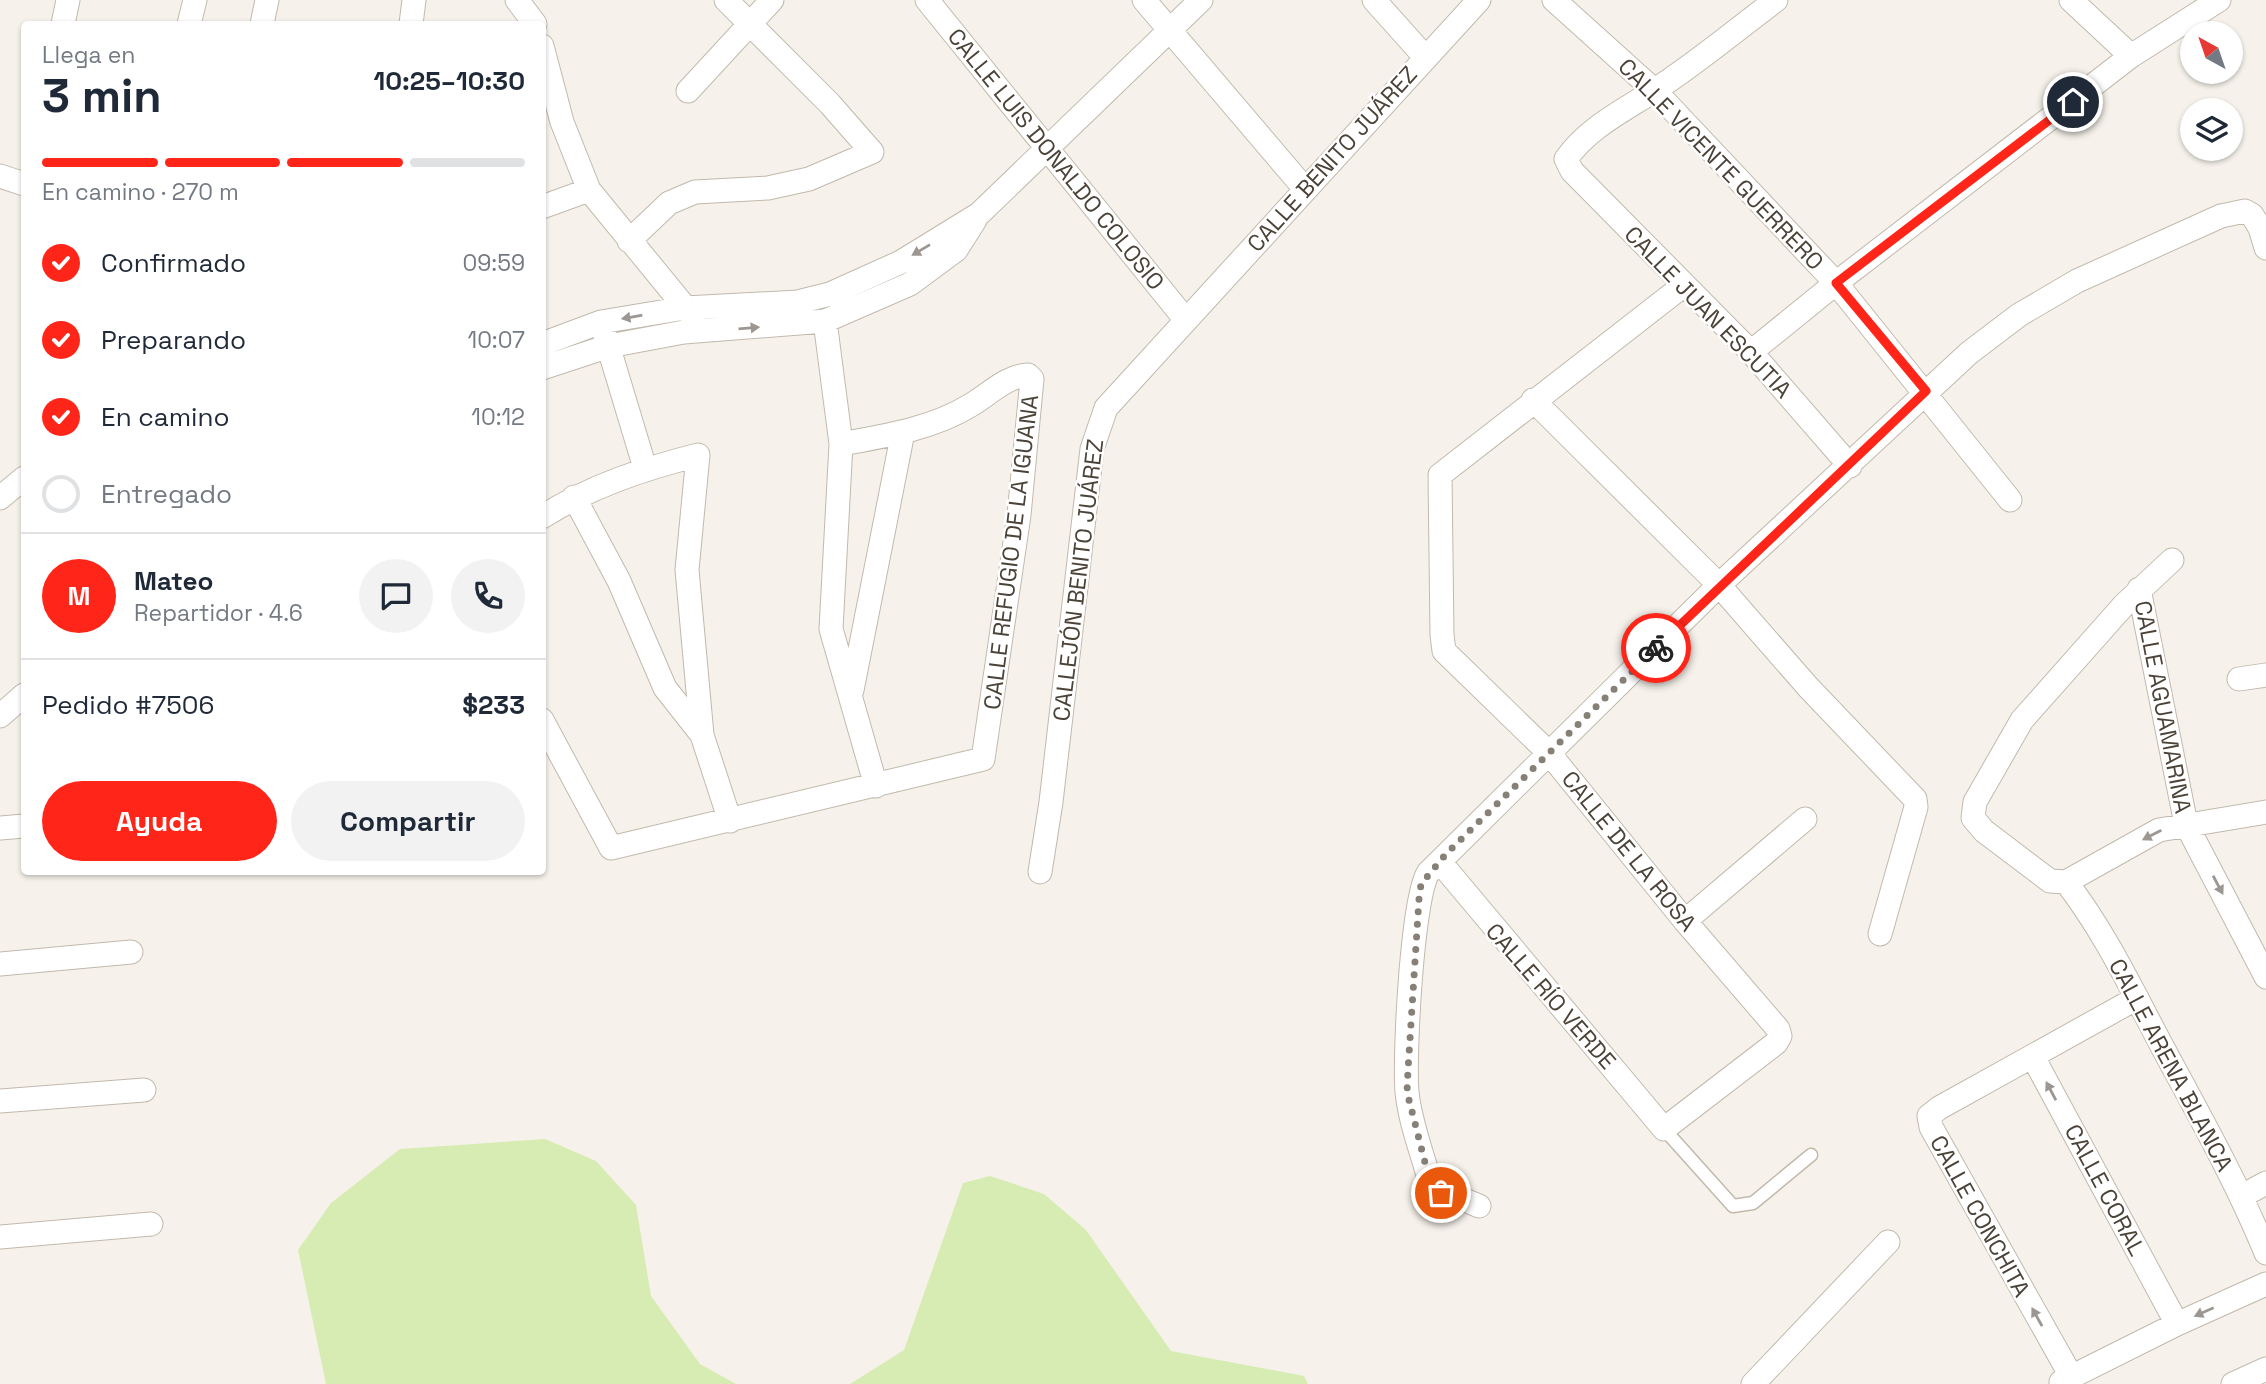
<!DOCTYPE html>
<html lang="es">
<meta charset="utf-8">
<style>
body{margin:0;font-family:"Space Grotesk",sans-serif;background:#f2f2f3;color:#1f2937;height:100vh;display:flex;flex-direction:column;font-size:26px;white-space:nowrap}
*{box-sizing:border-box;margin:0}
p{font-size:23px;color:#747a83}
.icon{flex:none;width:38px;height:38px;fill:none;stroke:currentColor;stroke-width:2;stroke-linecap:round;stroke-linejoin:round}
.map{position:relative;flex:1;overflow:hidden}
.panel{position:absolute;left:21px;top:21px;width:525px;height:854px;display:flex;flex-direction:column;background:#fff;border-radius:7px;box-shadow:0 2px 5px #0004}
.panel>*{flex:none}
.needle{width:46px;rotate:320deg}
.fabs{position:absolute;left:2180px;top:21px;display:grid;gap:14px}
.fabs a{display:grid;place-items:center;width:63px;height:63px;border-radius:50%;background:#fff;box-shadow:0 2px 5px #0004;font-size:35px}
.pin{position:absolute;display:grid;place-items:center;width:60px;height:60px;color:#fff;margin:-30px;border:4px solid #fff;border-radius:50%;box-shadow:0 2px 7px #0007}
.courier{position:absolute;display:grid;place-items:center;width:70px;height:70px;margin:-35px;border:5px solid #ff2619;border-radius:50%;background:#fff;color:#222;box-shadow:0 2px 9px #0007}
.summary em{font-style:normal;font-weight:800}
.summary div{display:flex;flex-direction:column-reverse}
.summary{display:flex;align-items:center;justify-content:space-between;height:119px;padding:0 21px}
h1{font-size:46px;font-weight:800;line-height:52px}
.bar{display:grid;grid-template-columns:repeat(4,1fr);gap:10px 7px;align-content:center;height:84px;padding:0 21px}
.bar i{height:9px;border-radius:5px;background:#e0e1e3}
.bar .current{background:#ff2619}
.bar p{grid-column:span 4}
.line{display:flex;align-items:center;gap:18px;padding:0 21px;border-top:2px solid #e0e1e3}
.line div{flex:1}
.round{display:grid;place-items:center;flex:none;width:74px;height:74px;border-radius:37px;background:#f2f2f3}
ol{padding:0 21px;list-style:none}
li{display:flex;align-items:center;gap:21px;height:77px}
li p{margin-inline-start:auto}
li .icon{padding:7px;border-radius:50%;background:#ff2619;color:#fff;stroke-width:4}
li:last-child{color:#747a83}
li i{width:38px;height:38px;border:4px solid #e0e1e3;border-radius:50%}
.cta{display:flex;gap:14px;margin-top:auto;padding:14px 21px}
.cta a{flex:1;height:80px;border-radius:42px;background:#ff2619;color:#fff;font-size:28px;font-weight:800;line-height:80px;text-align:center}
.cta a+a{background:#f2f2f3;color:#1f2937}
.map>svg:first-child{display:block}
.green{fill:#d7ecb2}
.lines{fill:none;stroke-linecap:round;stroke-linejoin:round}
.service-casing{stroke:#c2b9ac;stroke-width:15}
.minor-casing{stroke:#c2b9ac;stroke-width:25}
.service{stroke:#fff;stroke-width:12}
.minor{stroke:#fff;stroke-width:23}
.oneway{fill:#9c9792}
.done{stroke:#878077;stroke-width:7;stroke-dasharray:0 12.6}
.route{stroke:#ff2619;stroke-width:9}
.labels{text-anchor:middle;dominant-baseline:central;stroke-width:5;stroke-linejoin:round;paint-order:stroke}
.street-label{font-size:23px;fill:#4b4238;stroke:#fff}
</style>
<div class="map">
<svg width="2266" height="1384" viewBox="0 0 2266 1384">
<rect width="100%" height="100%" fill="#f6f2eb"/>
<!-- green -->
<path class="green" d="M 545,1139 L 596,1161 L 636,1205 L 651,1296 L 700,1364 L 736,1384 L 326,1384 L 298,1250 L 331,1203 L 400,1149 Z
M 990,1176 L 1044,1194 L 1086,1230 L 1171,1351 L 1304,1376 L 1308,1384 L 850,1384 L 904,1350 L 963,1183 Z"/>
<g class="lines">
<!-- service casing -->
<g class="service-casing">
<path id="service" d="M 1664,1129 L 1733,1206 L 1753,1203 L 1811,1155"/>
</g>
<!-- minor casing -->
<g class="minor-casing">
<path id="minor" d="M 517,0 L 535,24
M 927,0 L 1185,319
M 1144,0 L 1305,189
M 1374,0 L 1425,57
M 1554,0 L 1655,91 L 1836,283 L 2010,500
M 1776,0 C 1736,30 1697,63 1655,90 C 1623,111 1589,127 1566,159 L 1572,171 L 1751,352 L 1850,466
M 2071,0 L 2131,56
M 63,24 L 68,0
M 189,24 L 195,0
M 262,24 L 267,0
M 411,24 L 414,0
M 542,46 L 562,122 L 589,190 L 693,317
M 688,91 L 772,0
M 0,176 L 24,184
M 542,207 L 589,190
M 629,241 L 669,203 L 695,192 L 768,188 L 809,179 L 872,152 L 830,104 L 726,0
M 825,321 L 841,444 L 831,629 L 876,786
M 604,332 L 645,468
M 542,344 L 601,322 L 685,308 L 798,302 L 830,294 L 901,262 L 979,214 L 1201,0
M 1751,352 L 1836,283 L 2131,56 L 2219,0
M 542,368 L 609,346 L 684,332 L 825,321 L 910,284 L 956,250 L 975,220
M 1533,400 L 1719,585 L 1808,687 L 1915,799 L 1916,807 L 1880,934
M 574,497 L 619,581 L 665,688 L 702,735
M 0,498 L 24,478
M 542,517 C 591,486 643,469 698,455 L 687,570 L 702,735 L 730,821
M 2172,560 L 2124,605 L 2022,720 L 1975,802 L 1973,818 L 1984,831 L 2050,881 L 2066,882 L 2159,830 L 2266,812
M 2139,589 L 2186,824 L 2266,977
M 2239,679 L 2266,675
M 852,690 L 903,432
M 0,716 L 24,695
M 542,720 L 611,848 L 983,759 L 1019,515 L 1032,379 L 1028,375 C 1008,375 988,395 971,405 C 932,429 885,436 841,444
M 0,828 L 24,826
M 1440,862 L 1664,1129 L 1776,1043 L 1780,1036 L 1778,1029 L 1685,921 L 1549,753 L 1444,651 L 1442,635 L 1440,475 L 1684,285
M 1040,872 L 1051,802 L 1092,449 L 1106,408 L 1479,0
M 2066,882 C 2105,932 2133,992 2163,1048 C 2199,1115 2237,1182 2266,1253
M 1685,921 L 1805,819
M 0,964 L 131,952
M 2033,1057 L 2177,1324
M 0,1101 L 144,1090
M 2242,1196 L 2266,1183
M 1479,1206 L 1431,1186 C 1423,1155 1410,1123 1407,1092 C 1404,1056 1412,900 1428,873 L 1719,585 L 1969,353 L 2019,315 L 2077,281 L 2221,216 L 2245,211 L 2252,215 L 2260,228 L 2266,248
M 0,1237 L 151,1224
M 2071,1376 L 1931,1127 L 1929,1116 L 1939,1108 L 2137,998
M 2061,1382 L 2177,1324 L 2266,1284
M 1753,1384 L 1888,1242
M 2233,1384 L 2266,1369"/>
</g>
<!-- service -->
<use href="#service" class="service"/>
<!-- minor -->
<use href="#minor" class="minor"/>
</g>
<!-- one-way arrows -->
<defs><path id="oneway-solid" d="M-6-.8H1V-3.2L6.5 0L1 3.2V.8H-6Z" transform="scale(1.75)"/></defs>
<g class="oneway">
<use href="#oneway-solid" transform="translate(921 250) rotate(149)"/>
<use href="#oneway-solid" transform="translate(632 317) rotate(170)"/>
<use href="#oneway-solid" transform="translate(749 328) rotate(-5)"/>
<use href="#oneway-solid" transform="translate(2152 835) rotate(153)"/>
<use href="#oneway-solid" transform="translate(2218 885) rotate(62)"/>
<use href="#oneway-solid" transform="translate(2051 1091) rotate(-118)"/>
<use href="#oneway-solid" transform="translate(2204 1312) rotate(156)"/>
<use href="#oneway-solid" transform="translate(2037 1317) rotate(-119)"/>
</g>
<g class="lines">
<!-- done -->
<path class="done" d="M 1441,1193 L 1431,1186 L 1407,1092 L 1408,1070 L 1419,899 L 1421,884 L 1446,854 L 1656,648"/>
<!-- route -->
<path class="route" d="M 1656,648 L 1926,391 L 1836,283 L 2073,102"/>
</g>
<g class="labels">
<!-- street labels -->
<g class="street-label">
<text transform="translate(1056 159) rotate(51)">CALLE LUIS DONALDO COLOSIO</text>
<text transform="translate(1332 159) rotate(-48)">CALLE BENITO JUÁREZ</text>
<text transform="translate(1721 164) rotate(46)">CALLE VICENTE GUERRERO</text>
<text transform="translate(1708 312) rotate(46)">CALLE JUAN ESCUTIA</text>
<text transform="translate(1011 552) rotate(-83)">CALLE REFUGIO DE LA IGUANA</text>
<text transform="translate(1078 580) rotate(-83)">CALLEJÓN BENITO JUÁREZ</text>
<text transform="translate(2163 707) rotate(79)">CALLE AGUAMARINA</text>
<text transform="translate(1629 851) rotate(51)">CALLE DE LA ROSA</text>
<text transform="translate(1551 996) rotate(49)">CALLE RÍO VERDE</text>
<text transform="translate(2171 1065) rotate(62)">CALLE ARENA BLANCA</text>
<text transform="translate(2105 1190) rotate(62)">CALLE CORAL</text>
<text transform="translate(1980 1216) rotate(61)">CALLE CONCHITA</text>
</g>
</g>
</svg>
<div class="fabs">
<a><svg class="needle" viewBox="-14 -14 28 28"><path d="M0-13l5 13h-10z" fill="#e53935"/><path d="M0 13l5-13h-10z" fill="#747a83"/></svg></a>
<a><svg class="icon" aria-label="layers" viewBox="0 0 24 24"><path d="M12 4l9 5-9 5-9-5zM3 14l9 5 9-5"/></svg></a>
</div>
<div class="pin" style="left:1441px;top:1193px;background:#ea580c"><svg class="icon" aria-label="bag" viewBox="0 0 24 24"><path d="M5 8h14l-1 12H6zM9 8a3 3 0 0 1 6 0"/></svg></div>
<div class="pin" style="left:2073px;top:102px;background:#1f2937"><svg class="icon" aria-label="home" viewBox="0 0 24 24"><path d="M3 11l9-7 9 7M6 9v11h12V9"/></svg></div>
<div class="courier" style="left:1656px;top:648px"><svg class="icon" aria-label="bike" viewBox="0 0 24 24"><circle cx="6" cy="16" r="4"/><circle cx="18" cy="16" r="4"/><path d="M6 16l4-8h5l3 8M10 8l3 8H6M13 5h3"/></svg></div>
<section class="panel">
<div class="summary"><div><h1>3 min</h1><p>Llega en</p></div><em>10:25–10:30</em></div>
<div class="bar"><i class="current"></i><i class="current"></i><i class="current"></i><i></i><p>En camino · 270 m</p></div>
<ol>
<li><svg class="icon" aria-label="check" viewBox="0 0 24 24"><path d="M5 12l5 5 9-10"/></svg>Confirmado<p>09:59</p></li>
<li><svg class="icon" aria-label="check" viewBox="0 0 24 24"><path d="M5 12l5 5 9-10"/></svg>Preparando<p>10:07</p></li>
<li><svg class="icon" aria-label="check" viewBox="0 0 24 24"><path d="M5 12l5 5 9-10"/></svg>En camino<p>10:12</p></li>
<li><i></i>Entregado</li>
</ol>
<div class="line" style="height:126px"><b class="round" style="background:#ff2619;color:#fff">M</b><div><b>Mateo</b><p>Repartidor · 4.6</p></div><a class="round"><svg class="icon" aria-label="chat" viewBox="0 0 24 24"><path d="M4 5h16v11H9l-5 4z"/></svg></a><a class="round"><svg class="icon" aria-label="phone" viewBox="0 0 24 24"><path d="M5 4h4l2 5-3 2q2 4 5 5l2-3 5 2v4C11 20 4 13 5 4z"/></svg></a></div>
<div class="line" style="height:91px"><div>Pedido #7506</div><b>$233</b></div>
<div class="cta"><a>Ayuda</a><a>Compartir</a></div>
</section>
</div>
